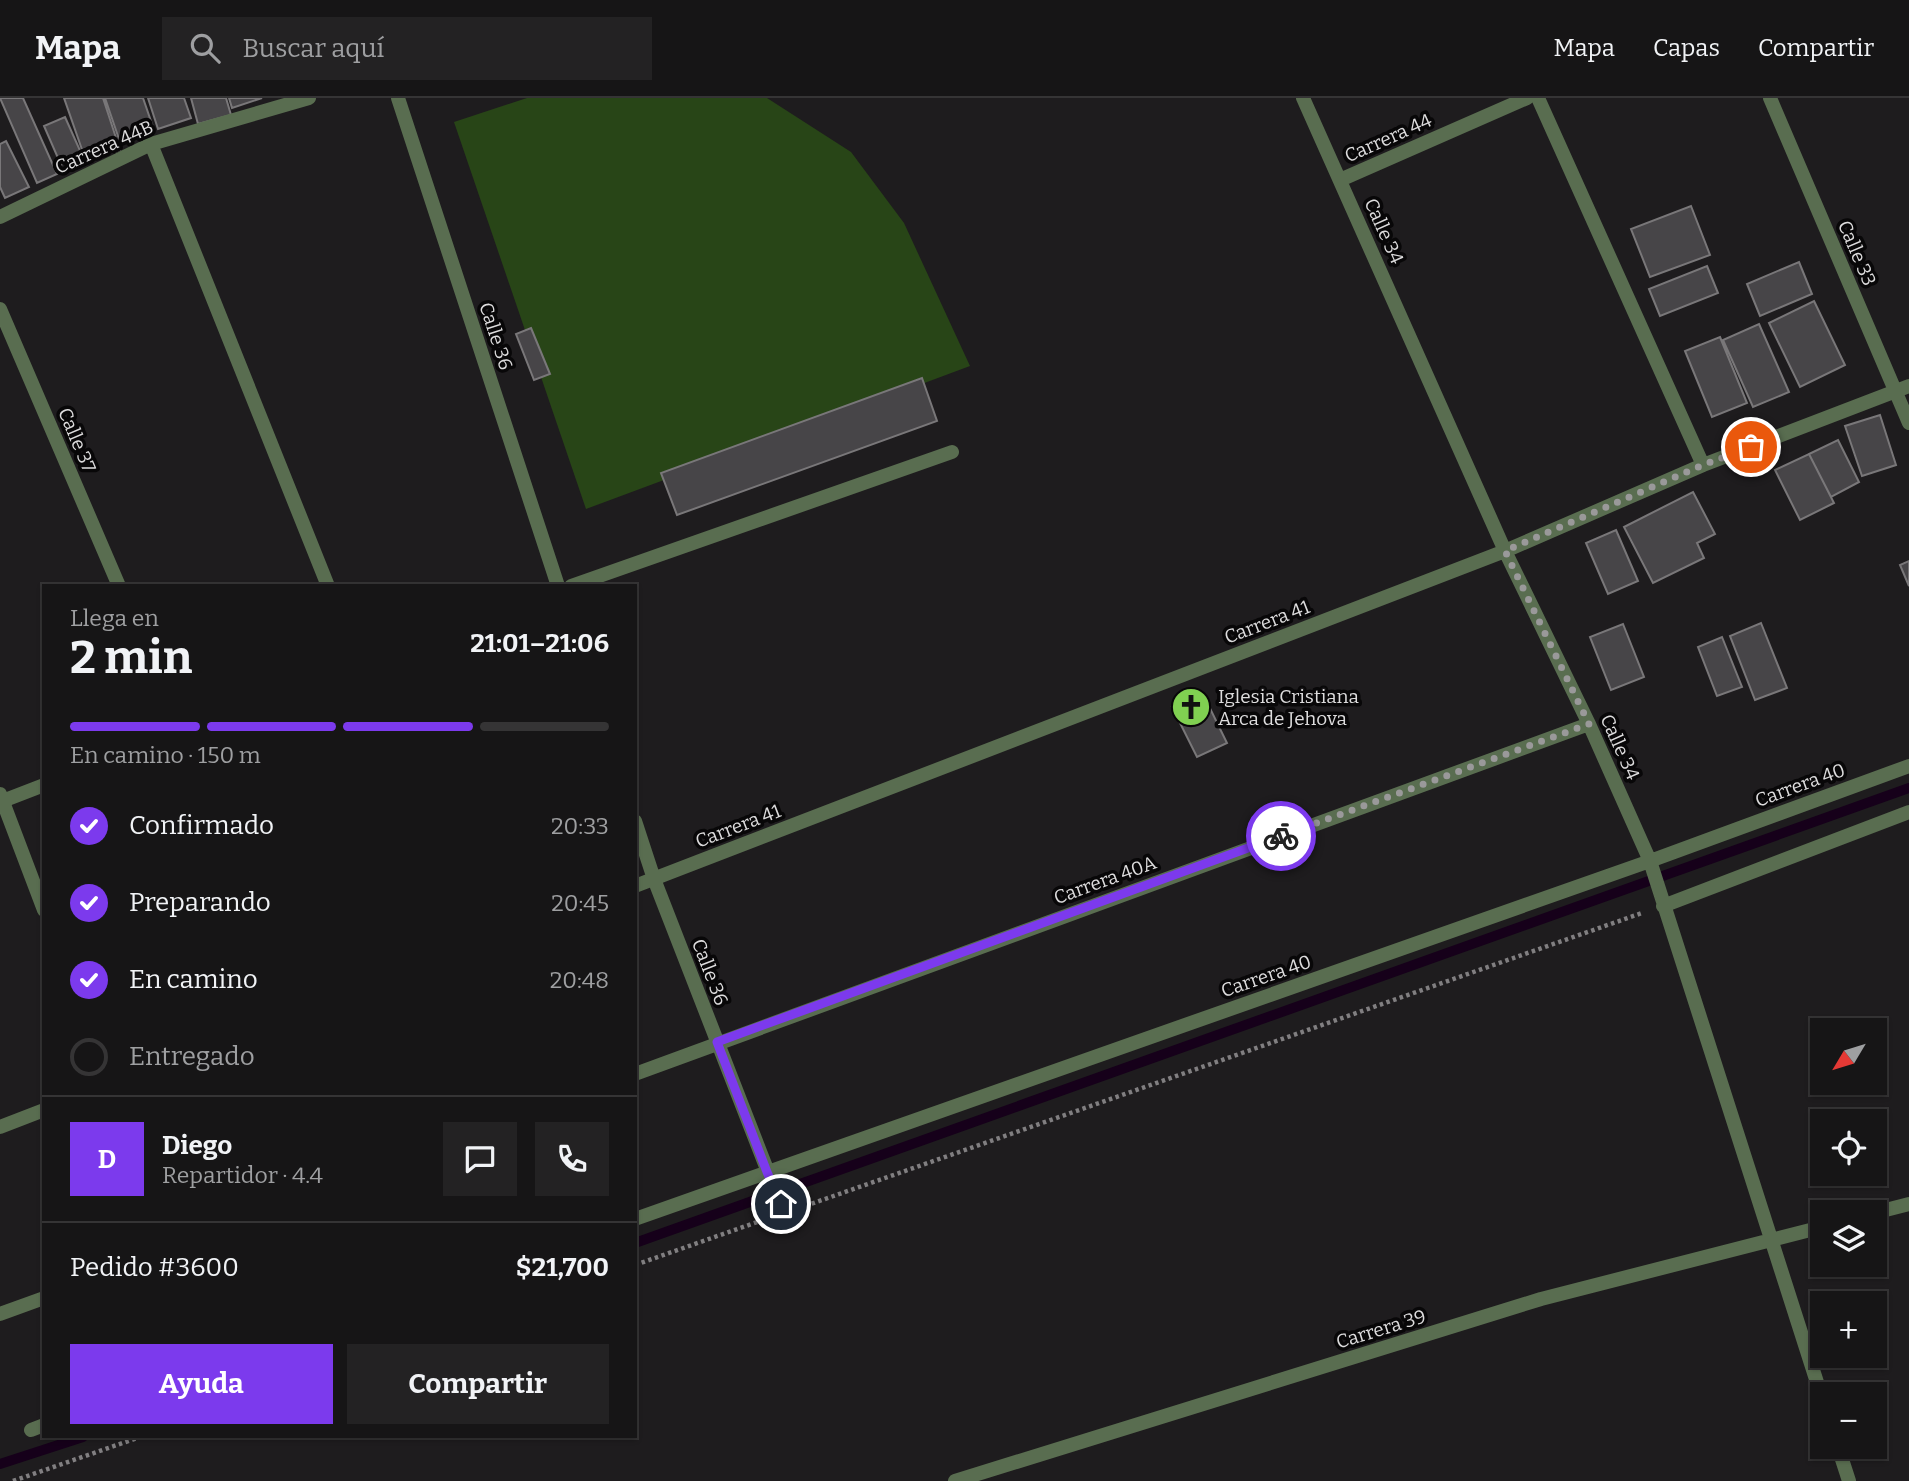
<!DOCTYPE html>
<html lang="es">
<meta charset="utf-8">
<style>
body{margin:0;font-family:Bitter,serif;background:#232223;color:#f1f3f6;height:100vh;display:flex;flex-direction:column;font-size:26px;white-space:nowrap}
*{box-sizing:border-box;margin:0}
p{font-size:23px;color:#9e9fa1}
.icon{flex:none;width:38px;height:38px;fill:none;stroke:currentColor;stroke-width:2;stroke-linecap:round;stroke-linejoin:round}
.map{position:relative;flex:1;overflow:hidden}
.panel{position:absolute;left:42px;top:486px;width:595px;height:854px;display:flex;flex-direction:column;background:#161516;border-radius:0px;box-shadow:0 2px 5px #0004,0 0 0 2px #353435}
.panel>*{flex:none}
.needle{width:46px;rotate:232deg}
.buttons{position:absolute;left:1810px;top:920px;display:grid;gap:14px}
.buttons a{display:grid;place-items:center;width:77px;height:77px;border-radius:0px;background:#161516;box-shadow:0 2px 5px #0004,0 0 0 2px #353435;font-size:35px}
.pin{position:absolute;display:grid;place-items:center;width:60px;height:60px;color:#fff;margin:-30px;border:4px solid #fff;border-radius:50%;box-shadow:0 2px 7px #0007}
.courier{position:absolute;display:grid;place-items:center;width:70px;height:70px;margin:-35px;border:5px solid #7c3aed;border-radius:50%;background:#fff;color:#222;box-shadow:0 2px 9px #0007}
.headline em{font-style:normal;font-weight:700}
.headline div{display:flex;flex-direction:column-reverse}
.headline{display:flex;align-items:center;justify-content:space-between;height:119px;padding:0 28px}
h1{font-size:46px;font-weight:700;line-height:52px}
.bar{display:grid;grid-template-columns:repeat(4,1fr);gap:10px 7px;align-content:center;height:84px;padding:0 28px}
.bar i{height:9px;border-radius:5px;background:#353435}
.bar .current{background:#7c3aed}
.bar p{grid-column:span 4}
.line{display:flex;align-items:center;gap:18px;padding:0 28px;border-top:2px solid #353435}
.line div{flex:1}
.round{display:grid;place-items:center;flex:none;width:74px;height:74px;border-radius:0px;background:#232223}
ol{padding:0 28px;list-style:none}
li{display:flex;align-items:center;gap:21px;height:77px}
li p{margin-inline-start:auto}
li .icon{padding:7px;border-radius:50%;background:#7c3aed;color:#fff;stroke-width:4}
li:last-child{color:#9e9fa1}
li i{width:38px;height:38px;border:4px solid #353435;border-radius:50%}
.cta{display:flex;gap:14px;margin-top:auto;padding:14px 28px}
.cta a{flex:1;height:80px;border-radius:0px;background:#7c3aed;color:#fff;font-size:28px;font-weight:700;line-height:80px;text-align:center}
.cta a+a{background:#232223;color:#f1f3f6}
header{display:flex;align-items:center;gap:42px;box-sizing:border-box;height:98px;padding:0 35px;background:#161516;border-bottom:2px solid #353435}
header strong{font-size:33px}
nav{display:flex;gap:38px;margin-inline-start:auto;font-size:24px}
.search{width:490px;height:63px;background:#232223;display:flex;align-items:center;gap:18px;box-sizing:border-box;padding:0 24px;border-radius:0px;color:#9e9fa1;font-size:26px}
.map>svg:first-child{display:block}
.green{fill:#284517}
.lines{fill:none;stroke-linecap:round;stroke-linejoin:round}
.stream{stroke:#16001a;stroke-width:10}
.building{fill:#474548;stroke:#797779;stroke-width:2}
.path{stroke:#817f81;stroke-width:4.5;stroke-dasharray:3.5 3.5;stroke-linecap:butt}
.lane{stroke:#596d50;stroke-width:14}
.street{stroke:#596d50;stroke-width:14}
.done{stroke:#9a999a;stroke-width:7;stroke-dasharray:0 12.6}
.route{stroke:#7c3aed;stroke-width:9}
.labels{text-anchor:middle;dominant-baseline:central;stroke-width:7;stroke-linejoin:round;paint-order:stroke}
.street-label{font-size:19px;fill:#dddcdd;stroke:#080708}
.poi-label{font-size:19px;fill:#dddcdd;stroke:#080708;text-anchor:start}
</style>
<header>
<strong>Mapa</strong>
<div class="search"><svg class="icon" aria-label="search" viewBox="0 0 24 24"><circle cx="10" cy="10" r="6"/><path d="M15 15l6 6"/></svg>Buscar aquí</div>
<nav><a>Mapa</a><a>Capas</a><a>Compartir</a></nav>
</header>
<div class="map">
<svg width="1909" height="1383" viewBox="0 0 1909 1383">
<rect width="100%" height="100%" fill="#1e1c1e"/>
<!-- green -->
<path class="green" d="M 527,0 L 767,0 L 851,54 L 904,125 L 970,268 L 586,411 L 454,24 Z"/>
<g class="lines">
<!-- stream -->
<path class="stream" d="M 635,1145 L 1909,690
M 0,1366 L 83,1339"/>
</g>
<!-- building -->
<path class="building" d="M 0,0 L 23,0 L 57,76 L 37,85 Z
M 64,0 L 103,0 L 120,52 L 86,63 Z
M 105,0 L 143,0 L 154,32 L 120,44 Z
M 148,0 L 184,0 L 191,20 L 158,31 Z
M 191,0 L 226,0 L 231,17 L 198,26 Z
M 229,0 L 262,0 L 232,10 Z
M 65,19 L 82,57 L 61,67 L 44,28 Z
M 6,43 L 29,89 L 5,100 L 0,89 L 0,46 Z
M 1691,108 L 1710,157 L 1650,179 L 1631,131 Z
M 1799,164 L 1812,196 L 1760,218 L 1747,186 Z
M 1707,168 L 1718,195 L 1660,218 L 1649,191 Z
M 1814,203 L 1845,267 L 1800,289 L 1769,225 Z
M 1759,226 L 1789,294 L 1753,309 L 1723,242 Z
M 531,230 L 550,276 L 534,282 L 516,236 Z
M 1720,239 L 1747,305 L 1712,319 L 1685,253 Z
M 922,280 L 937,323 L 677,417 L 661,375 Z
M 1880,317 L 1896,367 L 1862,378 L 1845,328 Z
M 1838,342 L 1859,384 L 1831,399 L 1809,356 Z
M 1809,356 L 1834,405 L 1800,422 L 1775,372 Z
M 1693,394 L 1715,436 L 1697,445 L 1704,460 L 1653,485 L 1624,429 Z
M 1616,432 L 1638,483 L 1608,496 L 1586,445 Z
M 1909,463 L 1909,488 L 1900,467 Z
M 1761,525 L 1787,590 L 1755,602 L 1730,538 Z
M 1623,526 L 1644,579 L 1611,592 L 1590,539 Z
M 1722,539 L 1742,589 L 1717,598 L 1698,549 Z
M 1202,594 L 1227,645 L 1197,659 L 1172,609 Z"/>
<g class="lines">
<!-- path -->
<path class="path" d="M 805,1108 L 1642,815
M 635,1167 L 763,1122
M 13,1383 L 140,1339"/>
<!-- lane -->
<path class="lane" d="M 571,488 L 952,354"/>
<!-- street -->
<path class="street" d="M 398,0 L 558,488
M 1303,0 L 1505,453 L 1589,626 L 1650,763 L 1822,1300
M 1538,0 L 1703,367
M 1770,0 L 1909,325
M 151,46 L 328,488
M 1340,82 L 1527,0
M 0,119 L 151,46 L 309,0
M 0,211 L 119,488
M 0,696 L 44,812
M 0,704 L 44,687
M 635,723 L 654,781 L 784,1115
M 635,788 L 1505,453 L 1703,367 L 1909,288
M 1663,808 L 1909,714
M 635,976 L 1589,626
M 0,1029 L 44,1012
M 1874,1115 L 1909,1106
M 635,1121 L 1650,763 L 1909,668
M 0,1216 L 44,1200
M 31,1332 L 44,1327
M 1838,1349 L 1849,1383
M 955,1383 L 1541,1201 L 1822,1129"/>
</g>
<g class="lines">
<!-- done -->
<path class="done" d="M 1281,738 L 1589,626 L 1505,453 L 1703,367 L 1751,349"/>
<!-- route -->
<path class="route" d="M 781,1106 L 767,1074 L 717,944 L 1281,738"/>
</g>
<!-- icons -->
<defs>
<g id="church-disc" transform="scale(2.0125)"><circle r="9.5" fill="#80d051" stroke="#080708"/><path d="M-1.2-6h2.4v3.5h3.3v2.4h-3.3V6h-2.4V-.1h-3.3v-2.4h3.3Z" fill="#111"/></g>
</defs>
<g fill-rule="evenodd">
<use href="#church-disc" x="1191" y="609"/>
</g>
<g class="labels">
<!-- street labels -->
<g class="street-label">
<text transform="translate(1388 40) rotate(-24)">Carrera 44</text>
<text transform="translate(104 49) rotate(-24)">Carrera 44B</text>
<text transform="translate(1384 133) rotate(66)">Calle 34</text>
<text transform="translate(1857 155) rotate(67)">Calle 33</text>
<text transform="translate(496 238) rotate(72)">Calle 36</text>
<text transform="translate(77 342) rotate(67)">Calle 37</text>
<text transform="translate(1267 524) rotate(-21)">Carrera 41</text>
<text transform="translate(1620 649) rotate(66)">Calle 34</text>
<text transform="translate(1800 687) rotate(-20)">Carrera 40</text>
<text transform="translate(738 728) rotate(-21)">Carrera 41</text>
<text transform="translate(1105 782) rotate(-20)">Carrera 40A</text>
<text transform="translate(710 874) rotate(69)">Calle 36</text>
<text transform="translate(1266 878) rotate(-19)">Carrera 40</text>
<text transform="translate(1381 1231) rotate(-17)">Carrera 39</text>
</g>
<!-- poi labels -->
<g class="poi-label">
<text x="1218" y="598">Iglesia Cristiana<tspan x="1218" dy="22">Arca de Jehova</tspan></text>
</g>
</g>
</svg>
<div class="buttons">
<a><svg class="needle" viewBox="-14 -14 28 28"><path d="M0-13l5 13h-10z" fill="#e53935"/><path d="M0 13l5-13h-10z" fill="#9e9fa1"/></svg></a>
<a><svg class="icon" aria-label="locate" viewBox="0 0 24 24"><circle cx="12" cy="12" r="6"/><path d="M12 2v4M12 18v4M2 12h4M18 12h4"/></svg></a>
<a><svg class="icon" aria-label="layers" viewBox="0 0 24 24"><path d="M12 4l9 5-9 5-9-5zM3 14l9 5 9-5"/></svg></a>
<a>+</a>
<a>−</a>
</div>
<div class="pin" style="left:1751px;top:349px;background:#ea580c"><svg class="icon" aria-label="bag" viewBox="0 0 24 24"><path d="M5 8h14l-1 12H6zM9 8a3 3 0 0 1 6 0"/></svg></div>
<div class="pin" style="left:781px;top:1106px;background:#1f2937"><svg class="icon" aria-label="home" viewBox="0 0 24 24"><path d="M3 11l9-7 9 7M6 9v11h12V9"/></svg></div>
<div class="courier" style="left:1281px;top:738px"><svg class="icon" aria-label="bike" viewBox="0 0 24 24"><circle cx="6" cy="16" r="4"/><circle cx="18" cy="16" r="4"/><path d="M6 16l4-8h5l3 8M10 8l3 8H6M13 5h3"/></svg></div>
<section class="panel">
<div class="headline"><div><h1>2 min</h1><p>Llega en</p></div><em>21:01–21:06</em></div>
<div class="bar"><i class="current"></i><i class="current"></i><i class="current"></i><i></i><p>En camino · 150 m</p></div>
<ol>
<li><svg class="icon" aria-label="check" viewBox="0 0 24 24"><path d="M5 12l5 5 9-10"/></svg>Confirmado<p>20:33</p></li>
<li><svg class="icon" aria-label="check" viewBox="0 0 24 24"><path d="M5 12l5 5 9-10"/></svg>Preparando<p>20:45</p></li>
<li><svg class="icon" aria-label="check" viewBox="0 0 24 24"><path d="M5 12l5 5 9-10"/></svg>En camino<p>20:48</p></li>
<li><i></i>Entregado</li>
</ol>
<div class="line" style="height:126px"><b class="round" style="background:#7c3aed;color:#fff">D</b><div><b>Diego</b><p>Repartidor · 4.4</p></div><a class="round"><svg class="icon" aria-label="chat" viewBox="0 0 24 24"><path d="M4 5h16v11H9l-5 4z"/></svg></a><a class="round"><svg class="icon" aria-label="phone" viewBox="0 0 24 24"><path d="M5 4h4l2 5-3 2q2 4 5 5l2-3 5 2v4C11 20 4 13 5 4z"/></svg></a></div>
<div class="line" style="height:91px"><div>Pedido #3600</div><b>$21,700</b></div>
<div class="cta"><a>Ayuda</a><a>Compartir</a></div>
</section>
</div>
